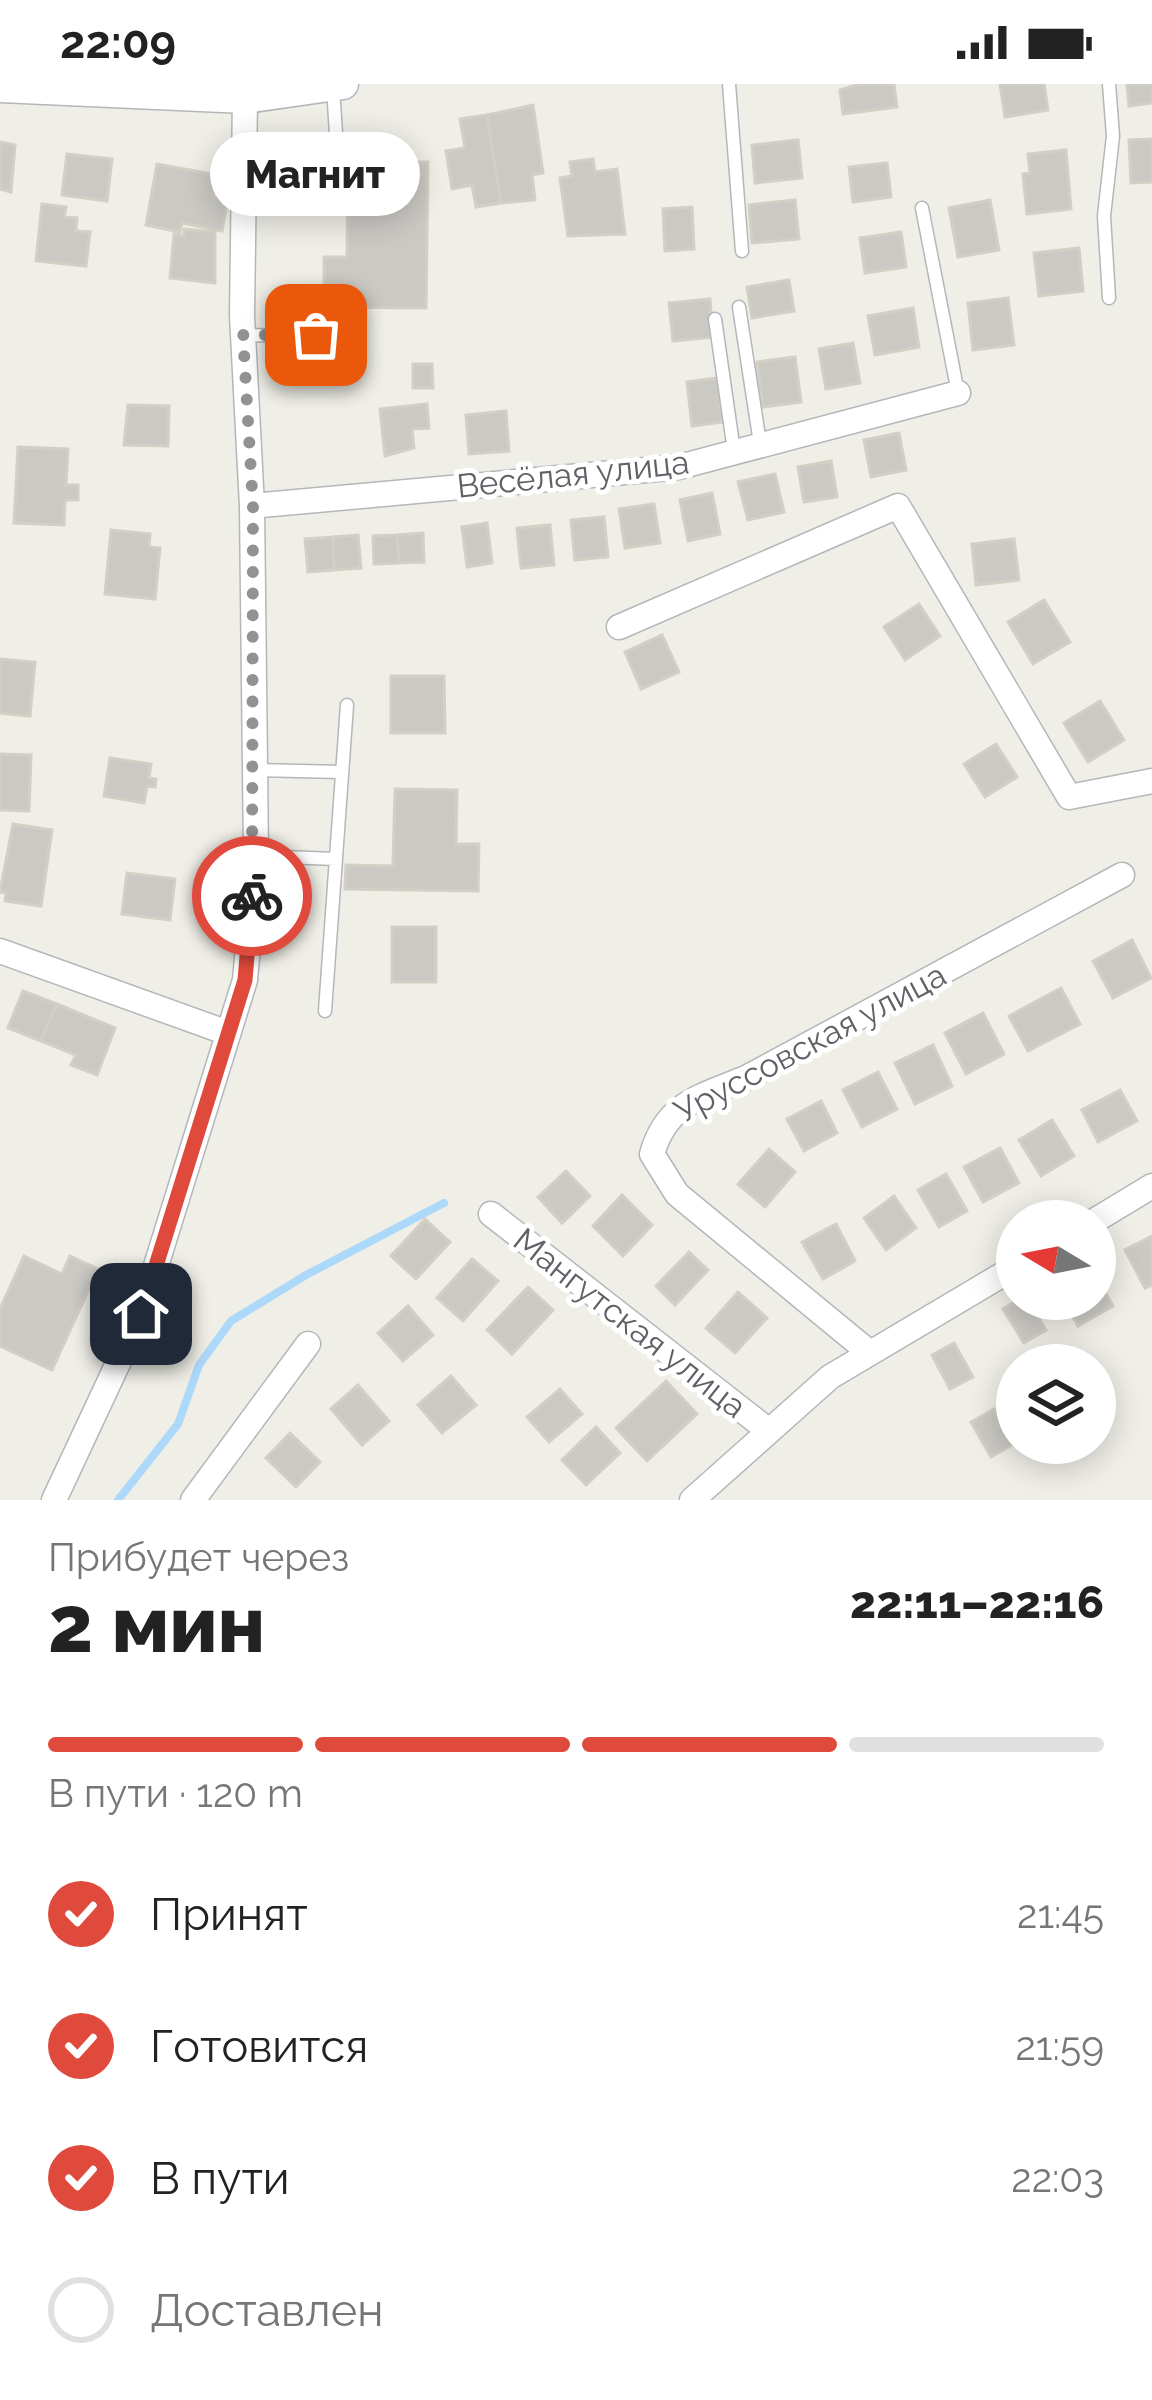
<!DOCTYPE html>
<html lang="ru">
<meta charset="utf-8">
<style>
body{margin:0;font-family:Raleway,sans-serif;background:#f2f2f2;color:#222;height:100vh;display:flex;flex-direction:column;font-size:45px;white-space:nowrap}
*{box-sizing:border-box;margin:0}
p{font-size:39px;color:#767676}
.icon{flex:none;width:66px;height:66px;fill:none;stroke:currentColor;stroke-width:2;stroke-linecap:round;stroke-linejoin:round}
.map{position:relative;height:1416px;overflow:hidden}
.details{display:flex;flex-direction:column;background:#fff;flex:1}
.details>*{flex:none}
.needle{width:78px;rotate:280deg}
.tools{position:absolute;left:996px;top:1116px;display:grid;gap:24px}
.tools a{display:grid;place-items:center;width:120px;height:120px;border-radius:50%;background:#fff;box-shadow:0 6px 30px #0003;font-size:60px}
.pin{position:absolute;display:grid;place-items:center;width:102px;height:102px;color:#fff;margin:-51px;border-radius:24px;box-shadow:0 6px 18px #0006}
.courier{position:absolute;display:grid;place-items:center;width:120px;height:120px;margin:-60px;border:9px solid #e04a3c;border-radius:50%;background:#fff;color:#222;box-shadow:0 3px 15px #0007}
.bubble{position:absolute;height:84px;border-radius:42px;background:#fff;box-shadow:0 6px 30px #0003;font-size:39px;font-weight:800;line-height:84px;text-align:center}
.head em{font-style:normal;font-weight:800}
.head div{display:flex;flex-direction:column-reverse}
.head{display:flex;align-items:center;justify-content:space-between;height:204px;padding:0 48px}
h1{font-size:78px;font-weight:800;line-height:90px}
.bar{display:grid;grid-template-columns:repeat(4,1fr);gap:18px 12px;align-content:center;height:144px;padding:0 48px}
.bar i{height:15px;border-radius:9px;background:#e0e0e0}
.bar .active{background:#e04a3c}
.bar p{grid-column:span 4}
ol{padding:0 48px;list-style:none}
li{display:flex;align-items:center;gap:36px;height:132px}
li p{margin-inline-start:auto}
li .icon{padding:12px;border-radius:50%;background:#e04a3c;color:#fff;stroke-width:4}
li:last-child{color:#767676}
li i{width:66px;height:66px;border:6px solid #e0e0e0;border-radius:50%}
.status{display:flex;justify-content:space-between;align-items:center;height:84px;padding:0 60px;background:#fff;direction:ltr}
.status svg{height:33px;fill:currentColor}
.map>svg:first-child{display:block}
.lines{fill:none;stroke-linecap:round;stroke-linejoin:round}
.stream{stroke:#acd8fa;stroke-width:8}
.building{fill:#cbc9c4;stroke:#d4cfc5;stroke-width:3}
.service-casing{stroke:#b4b7ba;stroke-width:15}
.minor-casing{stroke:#b4b7ba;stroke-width:27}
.tertiary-casing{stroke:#b4b7ba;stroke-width:33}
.path{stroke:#9ec6aa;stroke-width:4.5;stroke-dasharray:12 6;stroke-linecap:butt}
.service{stroke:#fff;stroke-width:12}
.minor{stroke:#fff;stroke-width:24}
.tertiary{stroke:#fff;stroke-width:30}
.done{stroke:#919393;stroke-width:12;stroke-dasharray:0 21.6}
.route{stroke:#e04a3c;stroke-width:15}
.labels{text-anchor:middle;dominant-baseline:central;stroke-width:10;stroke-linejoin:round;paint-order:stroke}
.street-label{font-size:33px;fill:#5e6266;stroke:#fff}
</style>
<div class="status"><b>22:09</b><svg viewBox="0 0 49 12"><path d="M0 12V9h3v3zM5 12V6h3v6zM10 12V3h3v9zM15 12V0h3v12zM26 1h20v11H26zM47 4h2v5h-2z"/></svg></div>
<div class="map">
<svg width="1152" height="1416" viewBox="0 0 1152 1416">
<rect width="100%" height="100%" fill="#efeee7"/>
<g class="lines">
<!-- stream -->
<path class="stream" d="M 118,1416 L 178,1340 L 199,1281 L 231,1237 L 306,1191 L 444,1119"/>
</g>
<!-- building -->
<path class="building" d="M 859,0 L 894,0 L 897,23 L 843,30 L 840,6 Z
M 1000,0 L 1044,0 L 1048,26 L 1005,33 Z
M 1127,0 L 1152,0 L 1152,19 L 1129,22 Z
M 533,21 L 543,89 L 532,91 L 535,116 L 501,119 L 487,31 Z
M 487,31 L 501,119 L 476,123 L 472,101 L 452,105 L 446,67 L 465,64 L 460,35 Z
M 1152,55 L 1152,98 L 1131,99 L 1129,56 Z
M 798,56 L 802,94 L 755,99 L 752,61 Z
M 0,58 L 15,61 L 11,108 L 0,105 Z
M 1066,66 L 1071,125 L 1027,130 L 1023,90 L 1030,89 L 1028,70 Z
M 67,70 L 112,75 L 107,117 L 62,111 Z
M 593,75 L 595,88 L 617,85 L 625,150 L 568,152 L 560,94 L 572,92 L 570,78 Z
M 348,78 L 428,78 L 426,224 L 324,223 L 324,173 L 347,173 Z
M 887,79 L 891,113 L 853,118 L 849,83 Z
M 157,80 L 217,91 L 213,113 L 228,115 L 222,147 L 182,139 L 180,148 L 146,141 Z
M 795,116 L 799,155 L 752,159 L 749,121 Z
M 990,116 L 999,166 L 958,173 L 949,124 Z
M 42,120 L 66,123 L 64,133 L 77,134 L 76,147 L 90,148 L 86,182 L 36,177 Z
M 692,123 L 694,165 L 665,167 L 663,125 Z
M 184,145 L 215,148 L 215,199 L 170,194 L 174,150 L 184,152 Z
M 901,148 L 906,183 L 865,189 L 860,154 Z
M 1079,164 L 1083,207 L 1039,212 L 1034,169 Z
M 789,196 L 794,227 L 752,234 L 747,203 Z
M 1008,214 L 1014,261 L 973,266 L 968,219 Z
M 710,215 L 713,253 L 673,257 L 669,219 Z
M 913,224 L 919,263 L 875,271 L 868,232 Z
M 853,259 L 860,299 L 826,305 L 819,265 Z
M 795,273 L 801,318 L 763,323 L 757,278 Z
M 413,280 L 432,280 L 433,304 L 413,304 Z
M 717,294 L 723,338 L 692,342 L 687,298 Z
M 427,320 L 429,344 L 412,345 L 414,364 L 385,372 L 380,325 Z
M 128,321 L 169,322 L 168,362 L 124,361 Z
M 506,327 L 509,367 L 469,370 L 466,331 Z
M 899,349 L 906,386 L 871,393 L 864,356 Z
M 18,363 L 68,365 L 66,401 L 78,401 L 78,416 L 65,416 L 64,441 L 14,439 Z
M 831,377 L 837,413 L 804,418 L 798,383 Z
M 775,390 L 784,428 L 748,436 L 738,398 Z
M 712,409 L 720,450 L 688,457 L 680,416 Z
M 654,420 L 660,459 L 625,464 L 619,425 Z
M 604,433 L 608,473 L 575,476 L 571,436 Z
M 487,439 L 492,479 L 467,483 L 462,443 Z
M 550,441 L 554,481 L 521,484 L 517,444 Z
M 111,446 L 150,450 L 149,463 L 160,464 L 155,515 L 105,510 Z
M 423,449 L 424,478 L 399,479 L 397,451 Z
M 358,451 L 361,484 L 334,486 L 333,453 Z
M 397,451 L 399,479 L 374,480 L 373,452 Z
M 333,453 L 334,486 L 308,488 L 305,455 Z
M 1014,455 L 1019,496 L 976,501 L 972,460 Z
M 1044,516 L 1070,558 L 1033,580 L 1008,538 Z
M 919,520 L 940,552 L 905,576 L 884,543 Z
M 662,551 L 679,588 L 641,605 L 625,568 Z
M 0,575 L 35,578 L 30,632 L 0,629 Z
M 391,592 L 444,592 L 445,649 L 391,649 Z
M 1100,617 L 1124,656 L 1088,678 L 1064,639 Z
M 996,660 L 1017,693 L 985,713 L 964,680 Z
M 0,670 L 31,671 L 29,727 L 0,726 Z
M 110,674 L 151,680 L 149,694 L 156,695 L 155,703 L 147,702 L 144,719 L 104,712 Z
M 395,705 L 457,706 L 456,760 L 479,760 L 478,807 L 345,805 L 346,781 L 393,782 Z
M 13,740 L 52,746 L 41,822 L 5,817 L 6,809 L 0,808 Z
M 127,789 L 175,795 L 170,836 L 122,830 Z
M 392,843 L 436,843 L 436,898 L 392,898 Z
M 1132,856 L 1151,894 L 1113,914 L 1093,877 Z
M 1061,904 L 1080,940 L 1028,967 L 1009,932 Z
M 23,907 L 57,920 L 41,957 L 8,944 Z
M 57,920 L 115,944 L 97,991 L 71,981 L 76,971 L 41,957 Z
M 983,929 L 1004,970 L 966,990 L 945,949 Z
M 933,961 L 952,1002 L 915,1020 L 895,979 Z
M 878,988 L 897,1025 L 862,1043 L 843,1006 Z
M 1120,1006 L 1137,1037 L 1098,1058 L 1082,1026 Z
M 821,1017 L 837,1049 L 804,1067 L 787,1035 Z
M 1052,1036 L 1074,1072 L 1041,1092 L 1019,1056 Z
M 1000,1064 L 1019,1099 L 983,1118 L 964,1083 Z
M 769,1065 L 795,1088 L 765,1123 L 738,1100 Z
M 566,1087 L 590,1112 L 562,1139 L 538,1113 Z
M 946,1090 L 967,1127 L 939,1143 L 918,1106 Z
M 622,1111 L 652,1141 L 623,1172 L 593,1142 Z
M 894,1112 L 916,1144 L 886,1166 L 864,1134 Z
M 425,1135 L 450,1158 L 416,1195 L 391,1172 Z
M 836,1140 L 855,1177 L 823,1195 L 802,1158 Z
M 1152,1152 L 1152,1201 L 1145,1204 L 1125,1166 Z
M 689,1168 L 708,1186 L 675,1221 L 656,1202 Z
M 24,1172 L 62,1190 L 70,1172 L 98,1185 L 52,1286 L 0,1262 L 0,1225 Z
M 472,1175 L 498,1197 L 463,1237 L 437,1214 Z
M 1095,1190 L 1113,1222 L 1078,1242 L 1063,1215 L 1095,1215 Z
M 528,1203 L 553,1226 L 512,1270 L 487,1246 Z
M 738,1208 L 767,1234 L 735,1269 L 706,1244 Z
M 1019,1215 L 1027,1215 L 1046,1246 L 1024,1259 L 1003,1225 Z
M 408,1222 L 433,1251 L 403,1277 L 378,1249 Z
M 954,1259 L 973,1293 L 950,1305 L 932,1271 Z
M 451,1292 L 476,1321 L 442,1349 L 418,1321 Z
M 666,1297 L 697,1330 L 647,1377 L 616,1344 Z
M 358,1301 L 389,1337 L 362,1361 L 331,1325 Z
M 560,1305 L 582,1330 L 549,1358 L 527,1333 Z
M 994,1325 L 1014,1360 L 991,1373 L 971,1338 Z
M 596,1343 L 620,1369 L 586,1401 L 562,1376 Z
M 290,1349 L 320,1378 L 296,1403 L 266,1374 Z"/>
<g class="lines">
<!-- service casing -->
<g class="service-casing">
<path id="service" d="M 729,0 L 742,167
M 1109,0 L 1113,52 L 1104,132 L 1109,214
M 333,4 L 338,81
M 922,124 L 958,309
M 739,223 L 760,359
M 715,235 L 734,367
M 244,251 L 316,252
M 255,686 L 342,688
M 257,772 L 336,775
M 325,927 L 347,621"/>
</g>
<!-- minor casing -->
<g class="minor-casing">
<path id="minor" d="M 252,422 L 679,383 L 958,309
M 619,543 L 898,422 L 1069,713 L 1152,697
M 0,867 L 228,949
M 491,1130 L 769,1347
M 1094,1137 L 1152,1102
M 870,1269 L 677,1110 L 652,1070 C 667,1018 701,1013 748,993 L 1122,791
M 54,1416 L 141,1230 L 245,896 L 256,772 L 252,422 L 242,231 L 245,14
M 193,1416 L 308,1260
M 692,1416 L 830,1293 L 1017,1182"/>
</g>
<!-- tertiary casing -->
<g class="tertiary-casing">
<path id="tertiary" d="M 0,3 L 245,14 L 343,0"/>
</g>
<!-- path -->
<path class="path" d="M 265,79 L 319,80"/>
<!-- service -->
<use href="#service" class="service"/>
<!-- minor -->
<use href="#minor" class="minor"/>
<!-- tertiary -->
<use href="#tertiary" class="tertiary"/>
</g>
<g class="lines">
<!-- done -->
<path class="done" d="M 252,812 L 253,422 L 243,251 L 316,251"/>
<!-- route -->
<path class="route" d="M 141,1230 L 245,896 L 252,812"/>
</g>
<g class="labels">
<!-- street labels -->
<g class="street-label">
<text transform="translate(573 390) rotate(-6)">Весёлая улица</text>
<text transform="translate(810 959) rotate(-28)">Уруссовская улица</text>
<text transform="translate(630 1239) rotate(38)">Мангутская улица</text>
</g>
</g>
</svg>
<div class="tools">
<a><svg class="needle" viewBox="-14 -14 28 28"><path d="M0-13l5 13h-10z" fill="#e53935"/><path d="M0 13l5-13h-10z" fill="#767676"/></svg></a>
<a><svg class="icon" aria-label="layers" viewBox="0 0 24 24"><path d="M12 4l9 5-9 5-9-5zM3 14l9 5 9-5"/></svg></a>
</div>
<div class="pin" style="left:316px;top:251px;background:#ea580c"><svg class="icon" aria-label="bag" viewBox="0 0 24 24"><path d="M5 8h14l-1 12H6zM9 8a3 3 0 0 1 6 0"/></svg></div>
<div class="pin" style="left:141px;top:1230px;background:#1f2937"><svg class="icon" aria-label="home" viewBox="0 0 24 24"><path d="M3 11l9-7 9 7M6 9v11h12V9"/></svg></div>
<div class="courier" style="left:252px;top:812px"><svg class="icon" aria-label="bike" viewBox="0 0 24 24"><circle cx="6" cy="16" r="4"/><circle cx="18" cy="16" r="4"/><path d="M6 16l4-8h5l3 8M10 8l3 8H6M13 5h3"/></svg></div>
<div class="bubble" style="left:210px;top:48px;width:210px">Магнит</div>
</div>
<section class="details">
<div class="head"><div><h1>2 мин</h1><p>Прибудет через</p></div><em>22:11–22:16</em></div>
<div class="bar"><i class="active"></i><i class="active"></i><i class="active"></i><i></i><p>В пути · 120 m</p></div>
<ol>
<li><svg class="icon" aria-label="check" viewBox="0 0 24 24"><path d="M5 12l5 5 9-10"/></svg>Принят<p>21:45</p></li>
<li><svg class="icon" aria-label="check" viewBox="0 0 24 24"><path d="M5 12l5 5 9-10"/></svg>Готовится<p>21:59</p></li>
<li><svg class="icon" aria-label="check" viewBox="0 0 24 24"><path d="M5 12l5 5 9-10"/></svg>В пути<p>22:03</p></li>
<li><i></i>Доставлен</li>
</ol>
</section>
